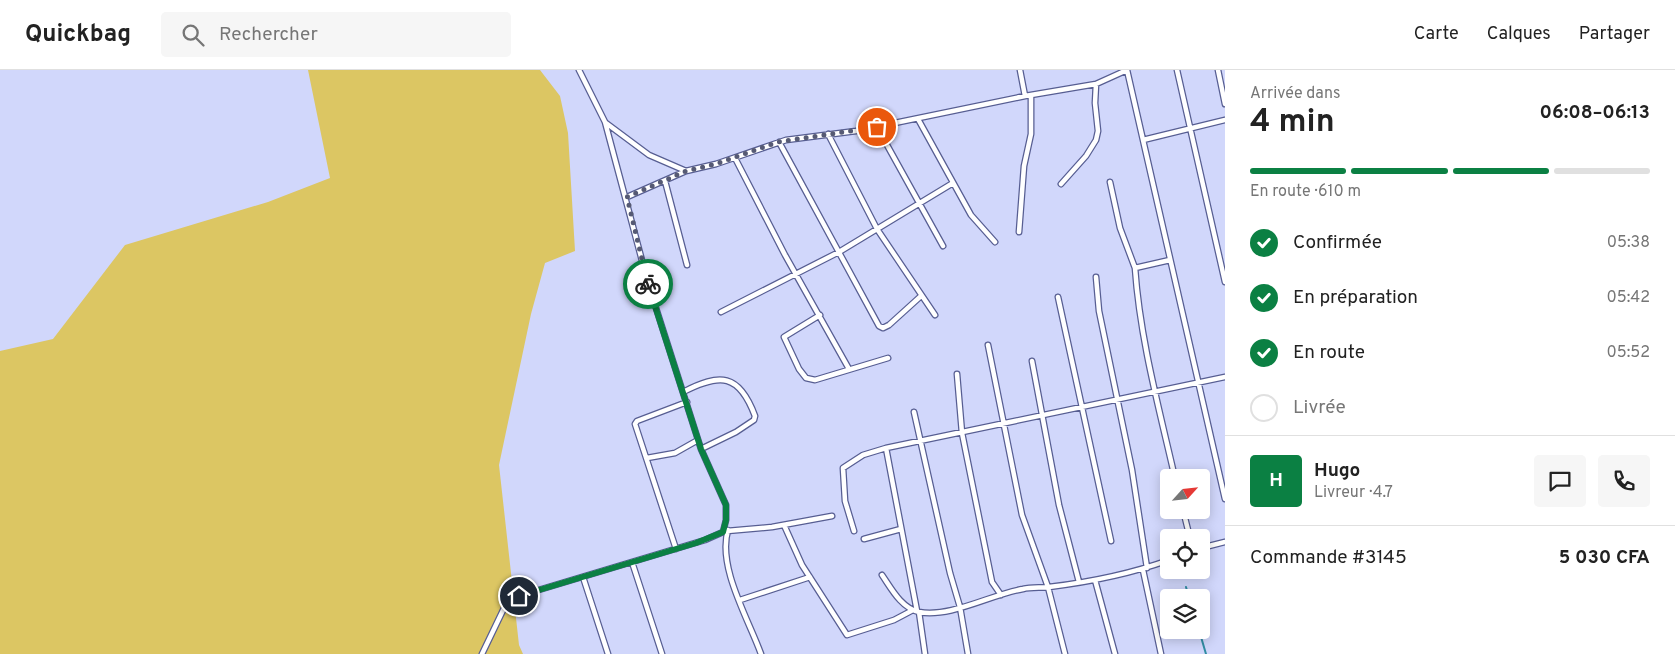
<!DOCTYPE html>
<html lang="fr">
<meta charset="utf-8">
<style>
body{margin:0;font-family:Overpass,sans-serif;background:#f6f6f6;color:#222;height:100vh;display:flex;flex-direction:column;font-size:19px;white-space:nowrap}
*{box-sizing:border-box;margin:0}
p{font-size:16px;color:#767676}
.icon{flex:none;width:28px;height:28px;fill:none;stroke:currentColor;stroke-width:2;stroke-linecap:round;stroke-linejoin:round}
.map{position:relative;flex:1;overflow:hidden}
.side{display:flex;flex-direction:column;background:#fff;width:450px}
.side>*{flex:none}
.needle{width:32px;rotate:63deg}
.buttons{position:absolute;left:1160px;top:399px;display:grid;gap:10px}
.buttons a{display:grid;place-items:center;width:50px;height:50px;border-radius:5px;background:#fff;box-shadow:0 2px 12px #0003;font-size:25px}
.pin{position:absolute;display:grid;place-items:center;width:42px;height:42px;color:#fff;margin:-21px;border:2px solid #fff;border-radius:50%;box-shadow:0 1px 5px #0007}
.courier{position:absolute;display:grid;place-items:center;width:50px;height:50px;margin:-25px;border:4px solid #0b8043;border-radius:50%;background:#fff;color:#222;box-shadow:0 1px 6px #0007}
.overview em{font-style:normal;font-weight:700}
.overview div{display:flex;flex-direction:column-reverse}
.overview{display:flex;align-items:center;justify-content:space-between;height:85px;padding:0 25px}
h1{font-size:32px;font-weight:700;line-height:38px}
.bar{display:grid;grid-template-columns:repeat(4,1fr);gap:8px 5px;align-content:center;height:60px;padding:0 25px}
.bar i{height:6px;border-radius:4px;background:#e0e0e0}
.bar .current{background:#0b8043}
.bar p{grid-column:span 4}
.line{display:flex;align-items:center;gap:12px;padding:0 25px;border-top:1px solid #e0e0e0}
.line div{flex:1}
.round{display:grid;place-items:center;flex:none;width:52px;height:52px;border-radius:5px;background:#f6f6f6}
ol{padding:0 25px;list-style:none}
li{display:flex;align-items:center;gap:15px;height:55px}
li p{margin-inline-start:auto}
li .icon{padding:5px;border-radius:50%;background:#0b8043;color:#fff;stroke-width:4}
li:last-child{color:#767676}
li i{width:28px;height:28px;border:2px solid #e0e0e0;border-radius:50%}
header{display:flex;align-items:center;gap:30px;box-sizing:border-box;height:70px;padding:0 25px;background:#fff;border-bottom:1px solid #e0e0e0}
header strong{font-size:24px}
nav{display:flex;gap:28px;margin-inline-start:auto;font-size:18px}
.search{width:350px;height:45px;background:#f6f6f6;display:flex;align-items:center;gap:12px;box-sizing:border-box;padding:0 18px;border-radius:5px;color:#767676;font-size:19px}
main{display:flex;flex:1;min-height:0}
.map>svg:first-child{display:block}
.green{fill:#dcc663}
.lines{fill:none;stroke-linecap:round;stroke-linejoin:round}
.stream{stroke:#318da3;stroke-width:2}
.street-casing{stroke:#575e92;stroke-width:7}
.street{stroke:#fff;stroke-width:4.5}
.done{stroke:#565a74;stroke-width:5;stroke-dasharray:0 9}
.route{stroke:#0b8043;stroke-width:6}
</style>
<header>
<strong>Quickbag</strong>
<div class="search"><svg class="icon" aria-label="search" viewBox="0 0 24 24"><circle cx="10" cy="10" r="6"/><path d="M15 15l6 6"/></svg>Rechercher</div>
<nav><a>Carte</a><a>Calques</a><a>Partager</a></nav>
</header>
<main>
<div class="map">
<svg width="1225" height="584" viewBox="0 0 1225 584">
<rect width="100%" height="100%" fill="#d1d7fb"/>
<!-- green -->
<path class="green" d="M 308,0 L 540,0 L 560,26 L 568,63 L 575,181 L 545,193 L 531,244 L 499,395 L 519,575 L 523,584 L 0,584 L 0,281 L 53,269 L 125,175 L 268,132 L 330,108 Z"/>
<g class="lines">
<!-- stream -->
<path class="stream" d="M 1186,517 L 1189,528
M 1199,560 L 1206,584"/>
<!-- street casing -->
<g class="street-casing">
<path id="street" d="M 1020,0 L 1025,26
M 1127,0 L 1225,429
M 1177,0 L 1225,212
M 1218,0 L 1225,34
M 918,49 L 971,145 L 995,172
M 606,53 L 649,85 L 686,101 L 716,94 L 786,70 L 856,61 L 1025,26 L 1096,14 L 1127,0
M 877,57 L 943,176
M 828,64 L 877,159 L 935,245
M 1143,70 L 1225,50
M 779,72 L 879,256 L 883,258 L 889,255 L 921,226
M 735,88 L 785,185 L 849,299
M 665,111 L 687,195
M 1110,112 L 1120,158 L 1135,198
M 1061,114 L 1086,86 L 1096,70 L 1098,61 L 1095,33 L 1096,14
M 627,127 L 686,101
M 1019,162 L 1024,96 L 1031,64 L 1031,25
M 1170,190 L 1135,198 C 1140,269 1159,338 1175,408
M 1096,207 L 1099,241 L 1132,400 L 1147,498
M 1058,227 L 1111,471
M 721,242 L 839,182 L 953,113
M 820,245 L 784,267 L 799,299 L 806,308 L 815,310 L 888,288
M 988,275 L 1022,445 L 1048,517 L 1065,584
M 1032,291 L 1059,435 L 1079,512
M 957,304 L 962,363 L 992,512 L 1001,525
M 683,322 C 720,303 739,303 755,346 L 754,350 L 736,362 L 701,379
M 914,342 L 950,503 L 960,537 L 968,584
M 886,378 L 917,541
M 647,388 L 675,383 L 698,370
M 1183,440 L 1190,468
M 784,455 L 802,495 L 847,565 L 894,550 L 913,540
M 728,460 C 717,497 749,550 761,584
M 727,461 L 772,457 L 832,446
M 854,461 L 845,431 L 843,398 L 863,385 L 886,378 L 1225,307
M 864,469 L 901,459
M 1201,478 L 1225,472
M 676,479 L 635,354 L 637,351 L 687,332
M 632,492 L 662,584
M 1143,500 L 1161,584
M 882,505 C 891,518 901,538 919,542 C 951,548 992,524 1023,519 C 1031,517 1041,518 1049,517 C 1090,512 1130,504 1169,490
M 583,507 L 608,584
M 1095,510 L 1115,584
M 740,530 L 810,507
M 919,542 L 925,584
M 482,584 L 506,534 L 512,528 L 705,470 L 723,462 L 726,450 L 726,435 L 701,379 L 648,213 L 605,52 L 579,0"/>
</g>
<!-- street -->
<use href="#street" class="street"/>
</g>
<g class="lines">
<!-- done -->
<path class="done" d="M 648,214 L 627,127 L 686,101 L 716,94 L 778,72 L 877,57"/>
<!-- route -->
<path class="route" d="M 519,526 L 696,473 L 723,462 L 726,450 L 726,435 L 701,379 L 648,214"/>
</g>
</svg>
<div class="buttons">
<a><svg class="needle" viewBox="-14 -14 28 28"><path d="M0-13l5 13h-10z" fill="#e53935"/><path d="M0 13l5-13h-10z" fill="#767676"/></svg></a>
<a><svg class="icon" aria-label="locate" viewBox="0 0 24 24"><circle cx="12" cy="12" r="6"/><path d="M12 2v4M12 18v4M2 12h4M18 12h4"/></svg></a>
<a><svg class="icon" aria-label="layers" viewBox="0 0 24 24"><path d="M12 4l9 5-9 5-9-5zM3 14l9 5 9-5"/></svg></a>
</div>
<div class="pin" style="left:877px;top:57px;background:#ea580c"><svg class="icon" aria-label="bag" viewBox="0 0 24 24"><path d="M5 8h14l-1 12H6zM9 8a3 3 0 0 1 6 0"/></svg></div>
<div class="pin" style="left:519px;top:526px;background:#1f2937"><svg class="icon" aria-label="home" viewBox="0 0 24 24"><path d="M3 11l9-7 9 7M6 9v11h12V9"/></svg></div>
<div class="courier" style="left:648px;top:214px"><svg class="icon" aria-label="bike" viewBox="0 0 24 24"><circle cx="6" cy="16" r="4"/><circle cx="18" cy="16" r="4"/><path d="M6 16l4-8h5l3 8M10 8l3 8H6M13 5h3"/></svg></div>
</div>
<section class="side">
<div class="overview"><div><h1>4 min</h1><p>Arrivée dans</p></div><em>06:08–06:13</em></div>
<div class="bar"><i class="current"></i><i class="current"></i><i class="current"></i><i></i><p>En route · 610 m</p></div>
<ol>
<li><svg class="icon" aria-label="check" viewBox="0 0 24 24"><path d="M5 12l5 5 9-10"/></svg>Confirmée<p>05:38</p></li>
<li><svg class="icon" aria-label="check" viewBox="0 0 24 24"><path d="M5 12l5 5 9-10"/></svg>En préparation<p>05:42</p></li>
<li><svg class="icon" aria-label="check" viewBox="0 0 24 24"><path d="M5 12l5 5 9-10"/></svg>En route<p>05:52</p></li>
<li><i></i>Livrée</li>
</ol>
<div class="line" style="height:90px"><b class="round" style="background:#0b8043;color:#fff">H</b><div><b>Hugo</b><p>Livreur · 4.7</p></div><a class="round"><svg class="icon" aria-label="chat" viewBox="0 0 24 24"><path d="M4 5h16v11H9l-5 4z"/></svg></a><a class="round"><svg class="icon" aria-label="phone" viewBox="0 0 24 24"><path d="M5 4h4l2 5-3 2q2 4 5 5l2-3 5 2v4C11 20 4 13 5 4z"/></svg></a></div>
<div class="line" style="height:65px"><div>Commande #3145</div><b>5 030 CFA</b></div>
</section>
</main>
